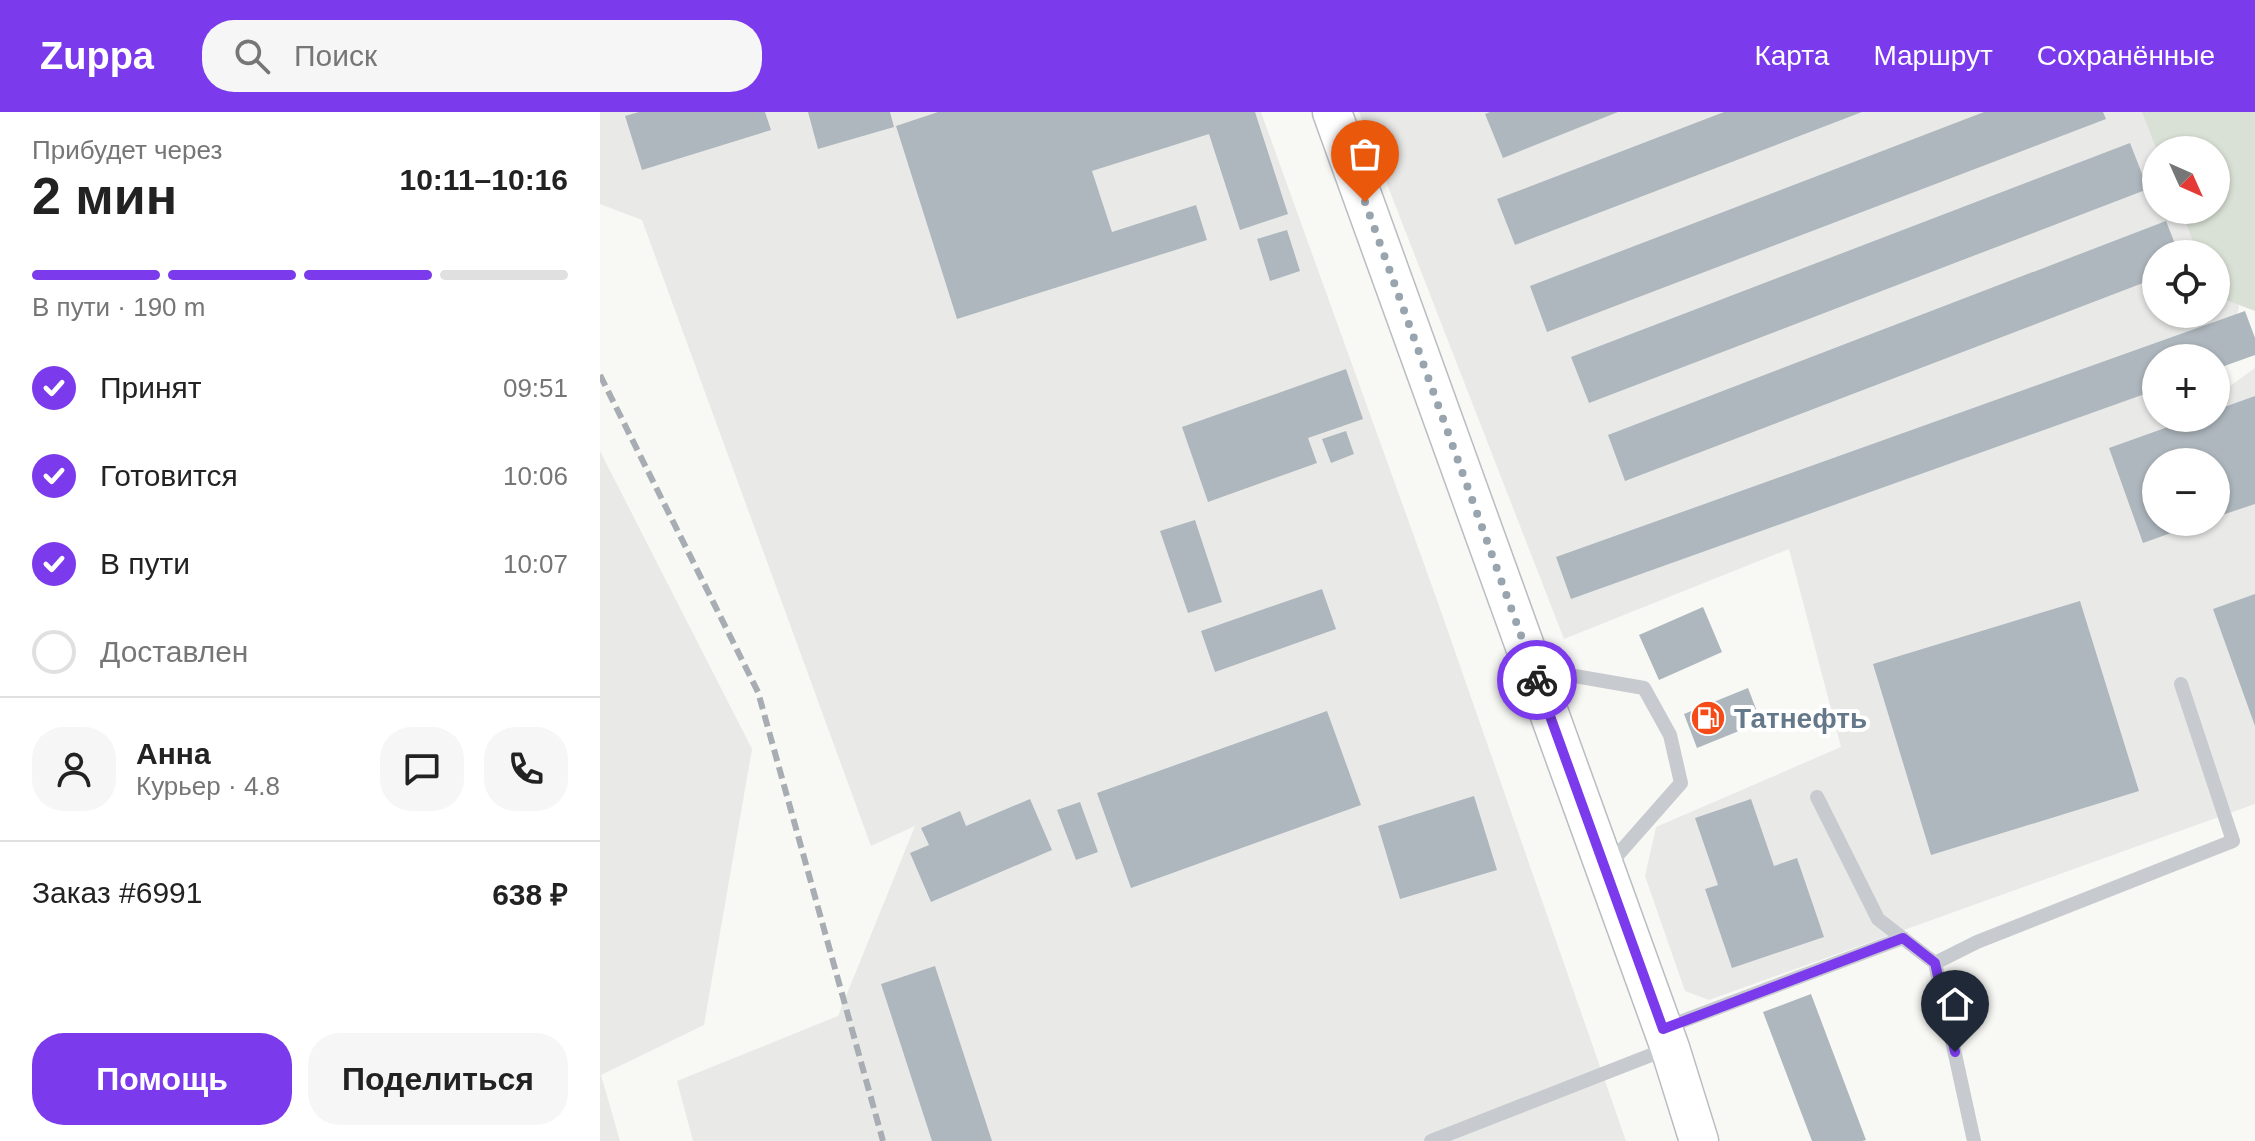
<!DOCTYPE html>
<html lang="ru">
<meta charset="utf-8">
<style>
body{margin:0;font-family:Arial,sans-serif;background:#f6f6f6;color:#222;height:100vh;display:flex;flex-direction:column;font-size:30px;white-space:nowrap}
*{box-sizing:border-box;margin:0}
p{font-size:26px;color:#767676}
.icon{flex:none;width:44px;height:44px;fill:none;stroke:currentColor;stroke-width:2;stroke-linecap:round;stroke-linejoin:round}
.map{position:relative;flex:1;overflow:hidden}
.details{display:flex;flex-direction:column;background:#fff;width:600px}
.details>*{flex:none}
.needle{width:52px;rotate:135deg}
.buttons{position:absolute;left:1542px;top:24px;display:grid;gap:16px}
.buttons a{display:grid;place-items:center;width:88px;height:88px;border-radius:50%;background:#fff;box-shadow:0 2px 6px #0004;font-size:40px}
.pin{position:absolute;display:grid;place-items:center;width:68px;height:68px;color:#fff;margin:-82px -34px;border-radius:50% 50% 50% 0;rotate:-45deg;box-shadow:0 0 8px #0007}
.pin .icon{rotate:45deg}
.courier{position:absolute;display:grid;place-items:center;width:80px;height:80px;margin:-40px;border:6px solid #7c3aed;border-radius:50%;background:#fff;color:#222;box-shadow:0 2px 10px #0007}
.summary em{font-style:normal;font-weight:700}
.summary div{display:flex;flex-direction:column-reverse}
.summary{display:flex;align-items:center;justify-content:space-between;height:136px;padding:0 32px}
h1{font-size:52px;font-weight:700;line-height:60px}
.bar{display:grid;grid-template-columns:repeat(4,1fr);gap:12px 8px;align-content:center;height:96px;padding:0 32px}
.bar i{height:10px;border-radius:6px;background:#e0e0e0}
.bar .selected{background:#7c3aed}
.bar p{grid-column:span 4}
.line{display:flex;align-items:center;gap:20px;padding:0 32px;border-top:2px solid #e0e0e0}
.line div{flex:1}
.round{display:grid;place-items:center;flex:none;width:84px;height:84px;border-radius:32px;background:#f6f6f6}
ol{padding:0 32px;list-style:none}
li{display:flex;align-items:center;gap:24px;height:88px}
li p{margin-inline-start:auto}
li .icon{padding:8px;border-radius:50%;background:#7c3aed;color:#fff;stroke-width:4}
li:last-child{color:#767676}
li i{width:44px;height:44px;border:4px solid #e0e0e0;border-radius:50%}
.cta{display:flex;gap:16px;margin-top:auto;padding:16px 32px}
.cta a{flex:1;height:92px;border-radius:32px;background:#7c3aed;color:#fff;font-size:32px;font-weight:700;line-height:92px;text-align:center}
.cta a+a{background:#f6f6f6;color:#222}
header{display:flex;align-items:center;gap:48px;box-sizing:border-box;height:112px;padding:0 40px;background:#7c3aed;color:#fff}
header strong{font-size:38px}
nav{display:flex;gap:44px;margin-inline-start:auto;font-size:28px}
.search{width:560px;height:72px;background:#f6f6f6;display:flex;align-items:center;gap:20px;box-sizing:border-box;padding:0 28px;border-radius:32px;color:#767676;font-size:30px}
main{display:flex;flex:1;min-height:0}
.map>svg:first-child{display:block}
.built{fill:#e9eae8;fill-rule:evenodd}
.green{fill:#d9e0d5}
.building{fill:#adb7bd}
.lines{fill:none;stroke-linecap:round;stroke-linejoin:round}
.secondary-casing{stroke:#b7bdc2;stroke-width:41}
.lane{stroke:#c7cbcf;stroke-width:14}
.secondary{stroke:#fff;stroke-width:38}
.rail{stroke:#a7adb3;stroke-width:6;stroke-dasharray:12 6;stroke-linecap:butt}
.done{stroke:#98a5ae;stroke-width:8;stroke-dasharray:0 14.4}
.route{stroke:#7c3aed;stroke-width:10}
.labels{text-anchor:middle;dominant-baseline:central;stroke-width:8;stroke-linejoin:round;paint-order:stroke}
.poi-label{font-size:28px;font-weight:bold;fill:#647889;stroke:#fff;text-anchor:start}
</style>
<header>
<strong>Zuppa</strong>
<div class="search"><svg class="icon" aria-label="search" viewBox="0 0 24 24"><circle cx="10" cy="10" r="6"/><path d="M15 15l6 6"/></svg>Поиск</div>
<nav><a>Карта</a><a>Маршрут</a><a>Сохранённые</a></nav>
</header>
<main>
<section class="details">
<div class="summary"><div><h1>2 мин</h1><p>Прибудет через</p></div><em>10:11–10:16</em></div>
<div class="bar"><i class="selected"></i><i class="selected"></i><i class="selected"></i><i></i><p>В пути · 190 m</p></div>
<ol>
<li><svg class="icon" aria-label="check" viewBox="0 0 24 24"><path d="M5 12l5 5 9-10"/></svg>Принят<p>09:51</p></li>
<li><svg class="icon" aria-label="check" viewBox="0 0 24 24"><path d="M5 12l5 5 9-10"/></svg>Готовится<p>10:06</p></li>
<li><svg class="icon" aria-label="check" viewBox="0 0 24 24"><path d="M5 12l5 5 9-10"/></svg>В пути<p>10:07</p></li>
<li><i></i>Доставлен</li>
</ol>
<div class="line" style="height:144px"><a class="round"><svg class="icon" aria-label="person" viewBox="0 0 24 24"><circle cx="12" cy="8" r="4"/><path d="M4 21q1-7 8-7t8 7"/></svg></a><div><b>Анна</b><p>Курьер · 4.8</p></div><a class="round"><svg class="icon" aria-label="chat" viewBox="0 0 24 24"><path d="M4 5h16v11H9l-5 4z"/></svg></a><a class="round"><svg class="icon" aria-label="phone" viewBox="0 0 24 24"><path d="M5 4h4l2 5-3 2q2 4 5 5l2-3 5 2v4C11 20 4 13 5 4z"/></svg></a></div>
<div class="line" style="height:104px"><div>Заказ #6991</div><b>638 ₽</b></div>
<div class="cta"><a>Помощь</a><a>Поделиться</a></div>
</section>
<div class="map">
<svg width="1655" height="1029" viewBox="0 0 1655 1029">
<rect width="100%" height="100%" fill="#f8f8f4"/>
<!-- built -->
<path class="built" d="M 0,0 L 661,0 L 837,488 L 1026,1029 L 93,1029 L 77,969 L 238,904 L 315,714 L 271,734 L 42,108 L 0,92 Z
M 759,0 L 1565,0 L 1579,38 L 1556,38 L 1556,98 L 1602,98 L 1639,195 L 1616,284 L 1655,256 L 1655,692 L 1109,888 L 1085,879 L 1045,764 L 1056,715 L 1241,635 L 1189,437 L 964,527 ZM 1556,142 L 1616,142 L 1616,202 L 1556,202 ZM 1556,246 L 1616,246 L 1616,306 L 1556,306 ZM 1556,350 L 1616,350 L 1616,410 L 1556,410 Z
M 0,339 L 152,637 L 104,913 L 1,963 L 20,1029 L 0,1029 Z"/>
<!-- green -->
<path class="green" d="M 1542,0 L 1655,0 L 1655,199 L 1616,184 L 1616,142 L 1598,142 L 1581,98 L 1616,98 L 1616,38 L 1557,38 Z"/>
<!-- building -->
<path class="building" d="M 39,0 L 165,0 L 171,18 L 42,58 L 25,4 Z
M 208,0 L 290,0 L 294,15 L 218,37 Z
M 338,0 L 655,0 L 688,102 L 640,118 L 609,22 L 492,59 L 512,120 L 596,93 L 607,128 L 357,207 L 296,14 Z
M 890,0 L 1018,0 L 903,46 L 885,2 Z
M 1124,0 L 1262,0 L 915,133 L 897,87 Z
M 1384,0 L 1503,0 L 1506,7 L 947,220 L 930,174 Z
M 1530,31 L 1548,77 L 989,291 L 971,245 Z
M 1566,109 L 1579,142 L 1556,142 L 1556,166 L 1025,369 L 1008,323 Z
M 687,118 L 700,159 L 670,169 L 657,127 Z
M 1645,199 L 1655,226 L 1655,243 L 1616,257 L 1616,246 L 1556,246 L 1556,278 L 971,487 L 956,445 Z
M 746,257 L 763,307 L 708,326 L 717,351 L 608,390 L 582,315 Z
M 1655,284 L 1655,392 L 1616,405 L 1616,350 L 1556,350 L 1556,410 L 1602,410 L 1543,431 L 1509,336 L 1593,306 L 1616,306 L 1616,298 Z
M 746,319 L 754,342 L 731,351 L 722,327 Z
M 595,408 L 622,490 L 588,501 L 560,419 Z
M 722,477 L 736,517 L 615,560 L 601,519 Z
M 1655,482 L 1655,614 L 1613,497 Z
M 1480,489 L 1539,679 L 1331,743 L 1273,552 Z
M 1103,495 L 1122,540 L 1059,568 L 1039,523 Z
M 1148,576 L 1161,610 L 1097,636 L 1084,602 Z
M 727,599 L 761,693 L 531,776 L 497,681 Z
M 874,684 L 897,758 L 800,787 L 778,714 Z
M 430,687 L 452,738 L 331,790 L 310,741 L 329,733 L 321,716 L 360,699 L 366,714 Z
M 1151,687 L 1174,754 L 1197,746 L 1224,825 L 1132,856 L 1105,777 L 1118,773 L 1095,706 Z
M 480,690 L 498,740 L 476,748 L 457,698 Z
M 335,854 L 392,1029 L 332,1029 L 281,872 Z
M 1211,882 L 1266,1028 L 1262,1029 L 1212,1029 L 1163,900 Z"/>
<g class="lines">
<!-- secondary casing -->
<g class="secondary-casing">
<path id="secondary" d="M 732,0 L 1070,936 L 1099,1029"/>
</g>
<!-- lane -->
<path class="lane" d="M 937,567 L 969,563 L 1044,576 L 1070,623 L 1081,671 L 1007,755
M 1217,685 L 1278,807 L 1335,851 L 1374,1029
M 1335,851 L 1377,830 L 1633,729 L 1581,572
M 1064,916 L 1303,826
M 831,1029 L 1069,936"/>
<!-- secondary -->
<use href="#secondary" class="secondary"/>
<!-- rail -->
<path class="rail" d="M 0,263 L 158,580 L 283,1029"/>
</g>
<g class="lines">
<!-- done -->
<path class="done" d="M 765,90 L 937,568"/>
<!-- route -->
<path class="route" d="M 937,568 L 1063,917 L 1303,826 L 1335,851 L 1355,940"/>
</g>
<!-- icons -->
<defs>
<g id="fuel-disc" transform="scale(1.8)"><circle r="9.5" fill="#f54b18" stroke="#fff"/><path d="M-5.5-6h7V0h2V4h1.3V-2.5L3-4.5l.8-.8L6-3V5H2.5V1h-1V6h-7ZM-4.2-4.7v3.2H.2V-4.7Z" fill="#fff"/></g>
</defs>
<g fill-rule="evenodd">
<use href="#fuel-disc" x="1108" y="606"/>
</g>
<g class="labels">
<!-- poi labels -->
<g class="poi-label">
<text x="1134" y="606">Татнефть</text>
</g>
</g>
</svg>
<div class="buttons">
<a><svg class="needle" viewBox="-14 -14 28 28"><path d="M0-13l5 13h-10z" fill="#e53935"/><path d="M0 13l5-13h-10z" fill="#767676"/></svg></a>
<a><svg class="icon" aria-label="locate" viewBox="0 0 24 24"><circle cx="12" cy="12" r="6"/><path d="M12 2v4M12 18v4M2 12h4M18 12h4"/></svg></a>
<a>+</a>
<a>−</a>
</div>
<div class="pin" style="left:765px;top:90px;background:#ea580c"><svg class="icon" aria-label="bag" viewBox="0 0 24 24"><path d="M5 8h14l-1 12H6zM9 8a3 3 0 0 1 6 0"/></svg></div>
<div class="pin" style="left:1355px;top:940px;background:#1f2937"><svg class="icon" aria-label="home" viewBox="0 0 24 24"><path d="M3 11l9-7 9 7M6 9v11h12V9"/></svg></div>
<div class="courier" style="left:937px;top:568px"><svg class="icon" aria-label="bike" viewBox="0 0 24 24"><circle cx="6" cy="16" r="4"/><circle cx="18" cy="16" r="4"/><path d="M6 16l4-8h5l3 8M10 8l3 8H6M13 5h3"/></svg></div>
</div>
</main>
